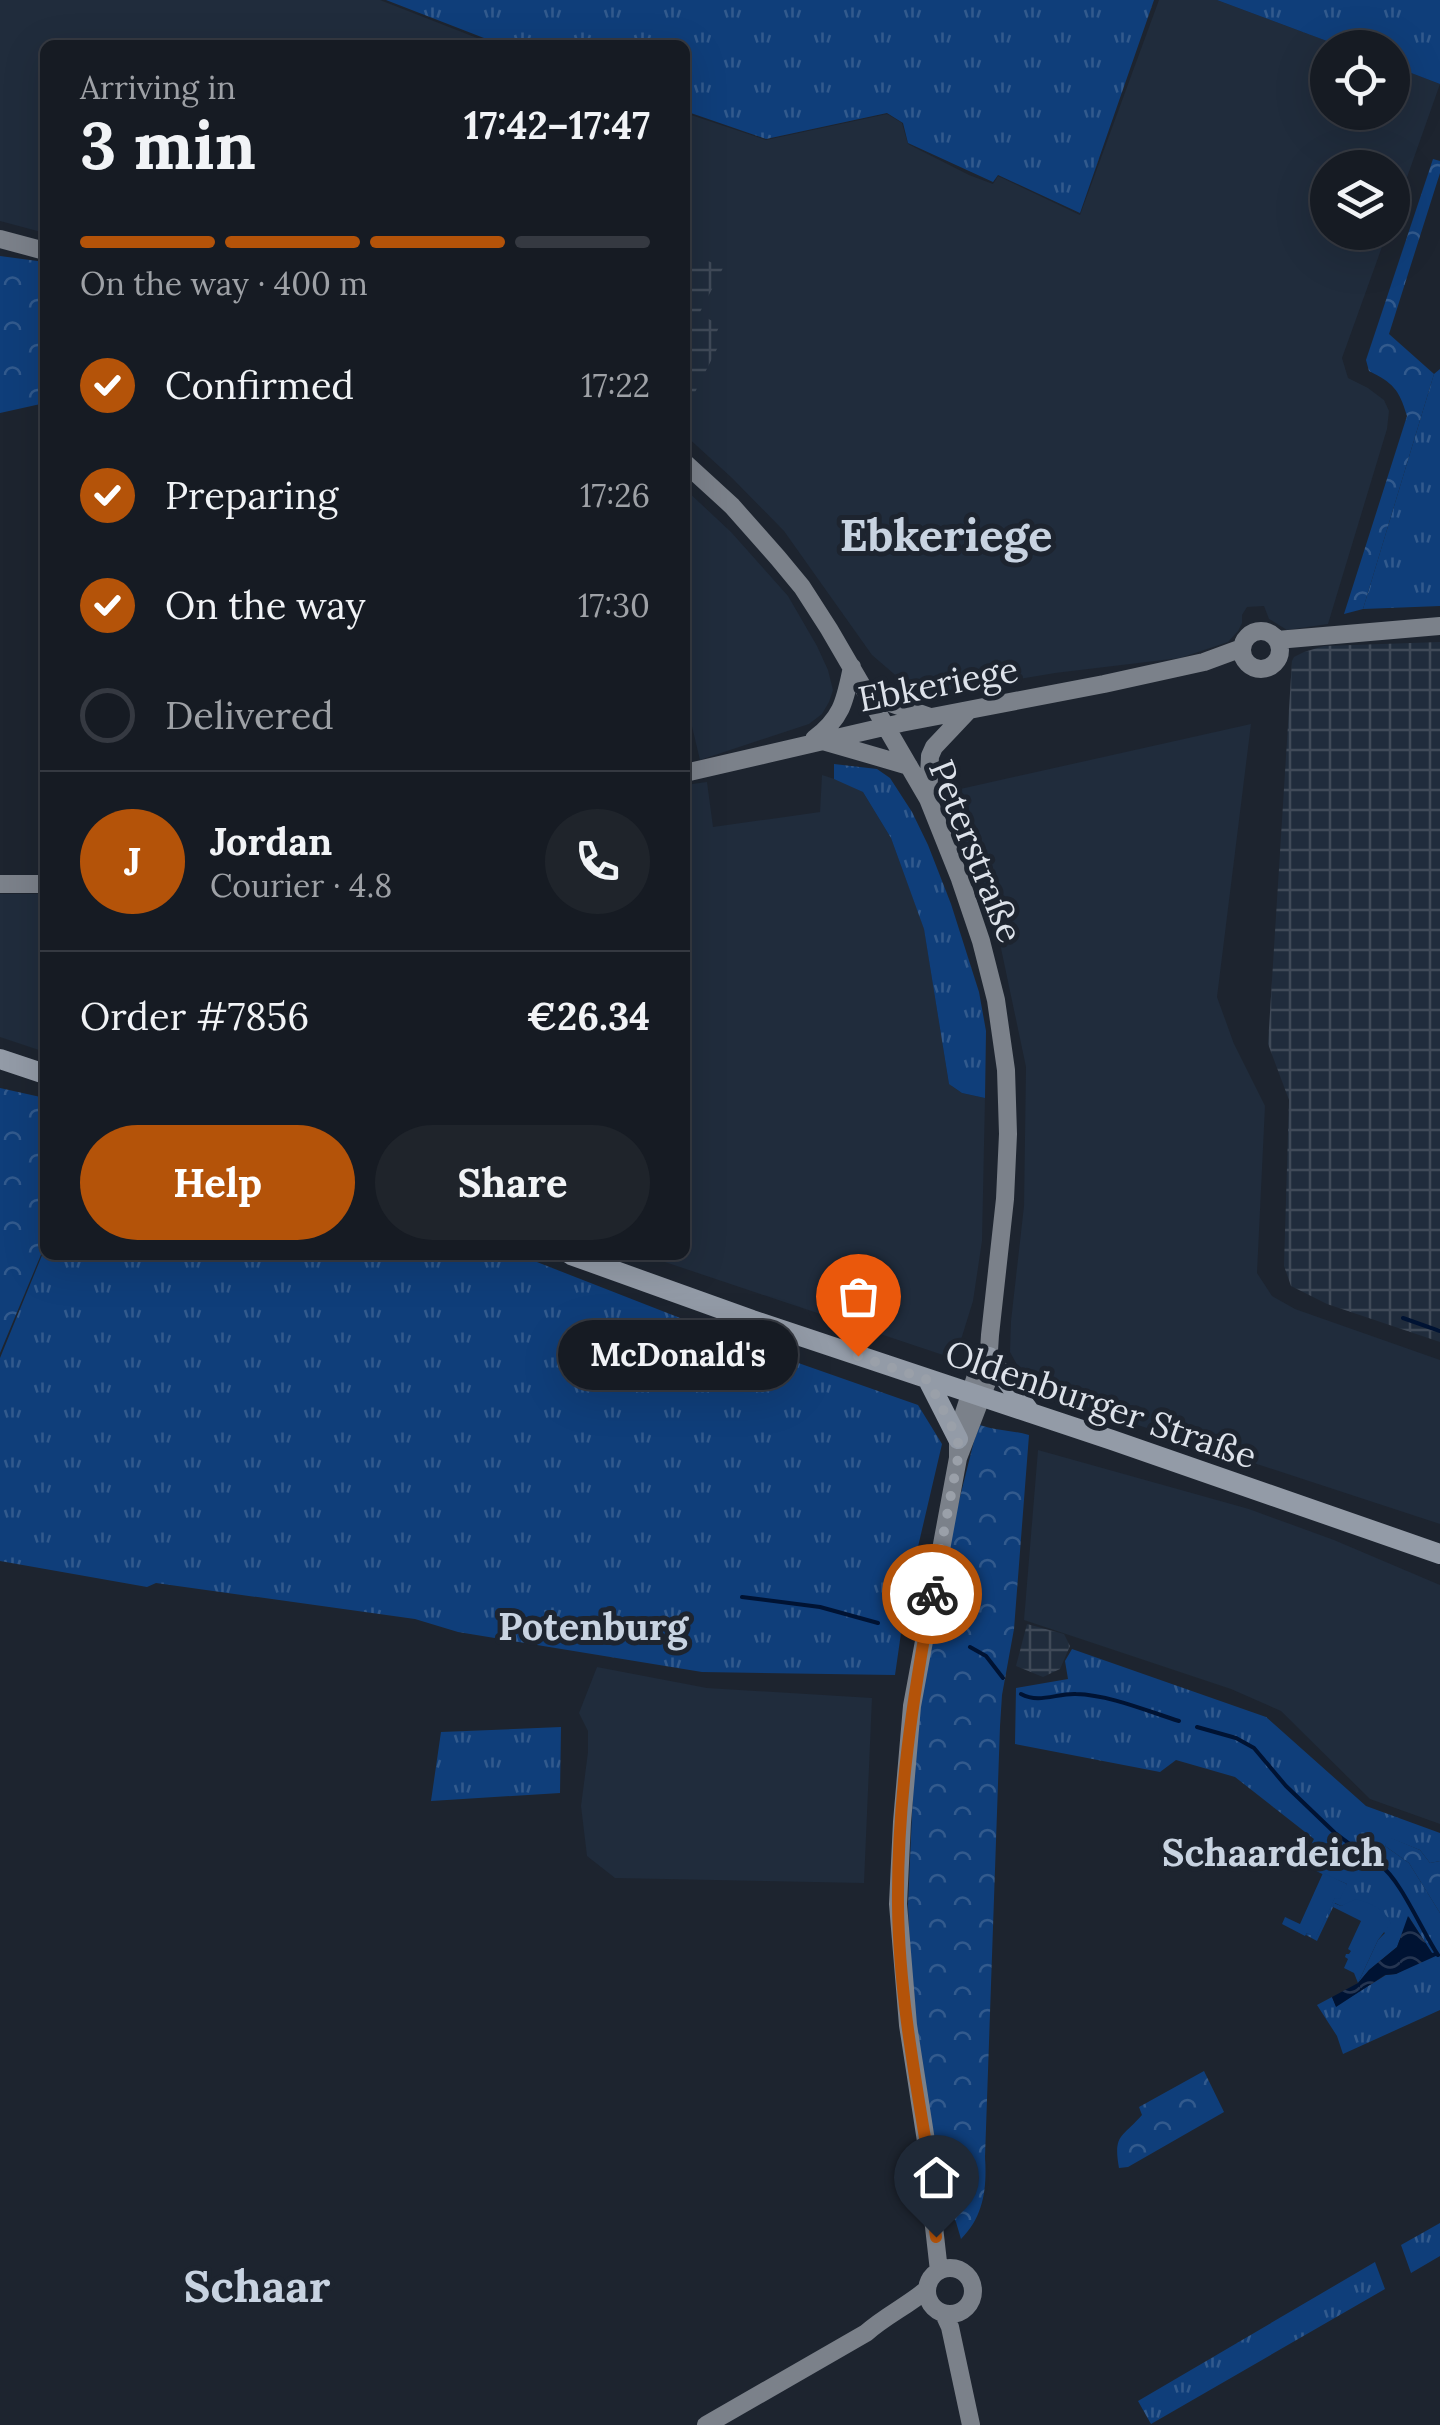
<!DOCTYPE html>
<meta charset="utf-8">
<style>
body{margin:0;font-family:Lora,serif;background:#1f242b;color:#f1f3f6;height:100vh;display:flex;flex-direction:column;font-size:38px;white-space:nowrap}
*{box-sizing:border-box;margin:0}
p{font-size:32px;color:#9ea1a6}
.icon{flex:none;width:55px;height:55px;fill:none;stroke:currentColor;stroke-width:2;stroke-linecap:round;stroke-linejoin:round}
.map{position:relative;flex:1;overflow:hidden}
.drawer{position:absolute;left:40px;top:40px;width:650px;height:1220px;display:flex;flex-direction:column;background:#161b23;border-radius:15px;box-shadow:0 10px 40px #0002,0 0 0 2px #353941}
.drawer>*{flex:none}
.buttons{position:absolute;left:1310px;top:30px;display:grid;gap:20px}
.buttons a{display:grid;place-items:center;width:100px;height:100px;border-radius:50%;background:#161b23;box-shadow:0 10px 40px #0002,0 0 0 2px #353941;font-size:50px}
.pin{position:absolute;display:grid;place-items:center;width:85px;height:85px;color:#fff;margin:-102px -42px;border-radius:50% 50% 50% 0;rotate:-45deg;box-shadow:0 0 10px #0007}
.pin .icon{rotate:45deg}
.courier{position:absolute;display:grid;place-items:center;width:100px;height:100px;margin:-50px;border:8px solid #b45309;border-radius:50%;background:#fff;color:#222;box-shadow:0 2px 12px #0007}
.bubble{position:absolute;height:70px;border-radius:35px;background:#161b23;box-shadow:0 10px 40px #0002,0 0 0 2px #353941;font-size:32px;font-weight:700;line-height:70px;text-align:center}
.summary em{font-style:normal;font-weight:700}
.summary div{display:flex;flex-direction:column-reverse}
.summary{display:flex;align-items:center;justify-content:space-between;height:170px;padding:0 40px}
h1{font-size:65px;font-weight:700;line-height:75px}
.bar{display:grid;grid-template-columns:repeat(4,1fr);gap:15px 10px;align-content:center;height:120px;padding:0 40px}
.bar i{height:12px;border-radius:8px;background:#353941}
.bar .selected{background:#b45309}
.bar p{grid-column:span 4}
.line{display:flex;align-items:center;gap:25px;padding:0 40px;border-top:2px solid #353941}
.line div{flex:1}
.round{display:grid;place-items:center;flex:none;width:105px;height:105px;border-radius:52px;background:#1f242b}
ol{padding:0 40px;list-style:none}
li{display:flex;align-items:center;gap:30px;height:110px}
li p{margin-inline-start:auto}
li .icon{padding:10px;border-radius:50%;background:#b45309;color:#fff;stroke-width:4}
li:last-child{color:#9ea1a6}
li i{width:55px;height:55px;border:5px solid #353941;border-radius:50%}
.action{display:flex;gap:20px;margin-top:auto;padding:20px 40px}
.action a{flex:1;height:115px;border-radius:60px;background:#b45309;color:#fff;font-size:40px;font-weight:700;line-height:115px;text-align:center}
.action a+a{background:#1f242b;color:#f1f3f6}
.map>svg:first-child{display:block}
.built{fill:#202c3c}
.industrial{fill:url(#industrial-grid)}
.grass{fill:url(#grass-tufts)}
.forest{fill:url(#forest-crowns)}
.garden{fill:#0f3e7a}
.water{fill:url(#water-waves)}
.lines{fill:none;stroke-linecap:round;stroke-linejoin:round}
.stream{stroke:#001333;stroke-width:4}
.secondary{stroke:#7b818a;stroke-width:18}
.primary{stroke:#939ba7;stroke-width:20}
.done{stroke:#9aa0a9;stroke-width:10;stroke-dasharray:0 18}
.route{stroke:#b45309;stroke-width:12}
.labels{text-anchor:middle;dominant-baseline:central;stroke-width:10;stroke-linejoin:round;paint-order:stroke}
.street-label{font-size:35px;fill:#dde2ea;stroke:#1d242f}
.neighbourhood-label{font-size:38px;font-weight:bold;fill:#c8d3e1;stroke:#1d242f}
.district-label{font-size:45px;font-weight:bold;fill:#c8d3e1;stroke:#1d242f}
</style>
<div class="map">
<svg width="1440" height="2425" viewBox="0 0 1440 2425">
<defs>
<pattern id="industrial-grid" width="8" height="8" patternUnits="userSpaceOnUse" patternTransform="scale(2.5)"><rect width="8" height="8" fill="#202c3c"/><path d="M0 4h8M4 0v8" fill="none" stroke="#404a58"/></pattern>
<pattern id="grass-tufts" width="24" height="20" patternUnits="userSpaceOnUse" patternTransform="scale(2.5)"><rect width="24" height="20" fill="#0f3e7a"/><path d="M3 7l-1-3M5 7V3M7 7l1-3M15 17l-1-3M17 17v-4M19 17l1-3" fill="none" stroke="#325a8d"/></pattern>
<pattern id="forest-crowns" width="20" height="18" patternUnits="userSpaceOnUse" patternTransform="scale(2.5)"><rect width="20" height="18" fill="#0f3e7a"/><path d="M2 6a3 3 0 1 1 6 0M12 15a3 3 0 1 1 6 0" fill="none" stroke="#325a8d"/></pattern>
<pattern id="water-waves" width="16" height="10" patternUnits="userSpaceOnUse" patternTransform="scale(2.5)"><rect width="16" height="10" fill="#001333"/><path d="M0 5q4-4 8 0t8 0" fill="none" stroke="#253551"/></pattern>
</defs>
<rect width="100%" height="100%" fill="#1d242f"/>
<!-- built -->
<path class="built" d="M 0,0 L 380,0 L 495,45 L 45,45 L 45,233 L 0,221 Z
M 1159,0 L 1217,0 L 1343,47 L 1328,48 L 1328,112 L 1392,112 L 1393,66 L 1440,84 L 1393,217 L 1392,168 L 1328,168 L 1328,232 L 1387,233 L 1342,358 L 1348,378 L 1368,388 L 1384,400 L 1389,411 L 1387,429 L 1328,624 L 1287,630 L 1269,619 L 1264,606 L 1247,607 L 1242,615 L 1242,623 L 1238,631 L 1228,642 L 1180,658 L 1055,673 L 930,694 L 908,686 L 872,655 L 784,531 L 732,478 L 685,435 L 685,113 L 766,140 L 887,114 L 902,123 L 908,144 L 969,175 L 993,184 L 998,176 L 1080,215 Z
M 685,489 L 731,532 L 788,596 L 817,646 L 828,670 L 833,690 L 829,702 L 822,714 L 809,724 L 700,760 L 685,697 Z
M 1251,724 L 1217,997 L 1234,1044 L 1265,1106 L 1257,1273 L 1272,1296 L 1295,1309 L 1440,1360 L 1440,1524 L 1031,1390 L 1010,1352 L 1011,1321 L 1024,1206 L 1026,1067 L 998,934 L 947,792 Z
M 822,775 L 844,782 L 863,792 L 891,838 L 924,928 L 949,1084 L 962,1093 L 985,1098 L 982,1241 L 973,1301 L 955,1359 L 644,1255 L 685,1255 L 685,785 L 707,782 L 713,827 L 820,812 Z
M 0,894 L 45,894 L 45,1052 L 0,1037 Z
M 1038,1450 L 1249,1509 L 1334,1540 L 1440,1585 L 1440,1824 L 1370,1799 L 1281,1711 L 1231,1689 L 1024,1620 Z
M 597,1667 L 707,1688 L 872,1698 L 864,1883 L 615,1878 L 587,1856 L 581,1806 L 588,1752 L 588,1731 L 579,1713 Z"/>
<!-- industrial -->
<path class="industrial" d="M 685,250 L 723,268 L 699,314 L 720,325 L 713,340 L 720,343 L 685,412 Z
M 1440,642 L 1440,1342 L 1327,1304 L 1291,1286 L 1284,1266 L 1289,1100 L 1268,1044 L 1292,661 L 1294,657 L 1304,652 L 1324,646 Z
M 1027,1624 L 1064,1634 L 1070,1646 L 1060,1669 L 1043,1677 L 1016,1666 Z"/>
<!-- grass -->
<path class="grass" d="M 386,0 L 1154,0 L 1080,213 L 998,175 L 993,182 L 908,143 L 903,123 L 887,113 L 766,139 L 685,111 L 685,45 L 502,45 Z
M 1217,0 L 1440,0 L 1440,84 L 1393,66 L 1392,48 L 1343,47 Z
M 1440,369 L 1440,606 L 1363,609 L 1434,374 Z
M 834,764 L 877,769 L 890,778 L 912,812 L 928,845 L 951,904 L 979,992 L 986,1031 L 985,1098 L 962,1093 L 949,1084 L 924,929 L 891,838 L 863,792 L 834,779 Z
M 45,1248 L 45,1255 L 519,1255 L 767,1352 L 918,1405 L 942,1444 L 906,1598 L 895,1675 L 702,1672 L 458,1632 L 415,1619 L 156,1583 L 147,1587 L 0,1561 L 0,1358 Z
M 1072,1649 L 1266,1717 L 1366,1806 L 1440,1833 L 1440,1861 L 1430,1863 L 1420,1850 L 1390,1838 L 1385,1846 L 1409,1863 L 1440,1913 L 1440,2010 L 1343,2054 L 1337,2036 L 1317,2005 L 1332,1997 L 1336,2006 L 1386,1975 L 1396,1974 L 1432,1953 L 1409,1917 L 1397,1947 L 1369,1970 L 1358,1983 L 1378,1940 L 1385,1933 L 1351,1903 L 1341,1906 L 1335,1903 L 1317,1941 L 1306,1935 L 1307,1933 L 1316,1937 L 1335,1897 L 1347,1884 C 1332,1877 1314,1873 1303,1861 L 1314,1839 L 1235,1777 L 1176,1760 L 1160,1772 L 1015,1744 L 1016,1688 L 1068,1679 L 1065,1661 Z
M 561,1727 L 560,1793 L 431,1801 L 441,1732 Z
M 1440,2223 L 1440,2256 L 1411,2273 L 1401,2245 Z
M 1375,2262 L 1385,2289 L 1151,2424 L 1138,2401 Z"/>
<!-- forest -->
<path class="forest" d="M 1433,159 L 1440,161 L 1440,173 L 1389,334 L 1434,374 L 1363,609 L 1344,614 L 1407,416 C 1399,389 1393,383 1369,371 L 1366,360 Z
M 0,256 L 45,262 L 45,403 L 0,413 Z
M 0,1088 L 45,1098 L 45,1245 L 0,1353 Z
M 980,1425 C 996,1431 1012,1430 1029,1435 L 1014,1629 L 1002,1695 L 1000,1726 L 985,2157 C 987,2188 984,2216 961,2239 L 956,2222 L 943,2198 L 939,2181 L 917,2034 L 911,1974 L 908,1905 L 914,1770 L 919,1698 L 950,1537 L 974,1441 Z
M 1389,1837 L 1420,1850 L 1430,1863 L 1440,1861 L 1440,1913 L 1409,1863 L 1385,1846 Z
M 1204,2071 L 1224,2112 L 1128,2167 L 1119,2168 C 1113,2134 1122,2138 1142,2115 L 1139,2107 Z"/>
<!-- garden -->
<path class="garden" d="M 1323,1873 L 1347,1884 L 1340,1899 L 1335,1898 L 1316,1938 L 1307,1933 L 1305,1936 L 1282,1924 L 1285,1917 L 1300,1924 Z
M 1356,1899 C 1371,1904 1383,1907 1391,1923 L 1378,1940 L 1358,1983 L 1354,1973 L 1344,1968 L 1348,1959 L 1345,1957 L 1346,1954 L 1349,1954 L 1351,1951 L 1348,1949 L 1361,1921 L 1333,1907 L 1334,1903 L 1341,1906 Z"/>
<!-- water -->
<path class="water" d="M 1408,1916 L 1432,1953 L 1436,1952 L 1438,1955 L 1396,1974 L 1385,1975 L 1336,2007 L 1332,1997 L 1358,1983 L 1369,1970 L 1397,1947 Z"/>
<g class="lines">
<!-- stream -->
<path class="stream" d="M 1403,1318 L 1440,1331
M 742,1597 L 820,1607 L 878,1623
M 970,1647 L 986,1656 L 1003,1678
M 1021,1694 C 1039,1704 1057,1693 1076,1694 C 1110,1695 1147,1711 1179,1721
M 1197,1727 L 1236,1738 L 1254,1748 L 1286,1786 L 1335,1833 L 1366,1856
M 1381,1866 C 1400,1879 1423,1933 1438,1955"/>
<!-- secondary -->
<path class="secondary" d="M 0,239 L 45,251
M 685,463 L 732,506 L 778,558 L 802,587 L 829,629 L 928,799 L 960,879 L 981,941 L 996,1000 L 1006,1070 L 1008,1134 L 1005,1199 L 990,1335 L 987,1382 L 958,1458
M1242 650a19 19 0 1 1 38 0a19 19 0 1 1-38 0Z
M 1277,640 L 1440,626
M 867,689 L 893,704 L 930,717
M 814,739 C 843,717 845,700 852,667
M 823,741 L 909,766
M 685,773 L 901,723 L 1104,684 L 1204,662 L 1242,648
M 928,798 L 930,756 L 934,747 L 968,711
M 0,884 L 45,884
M927 2291a23 23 0 1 1 46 0a23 23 0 1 1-46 0Z
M 939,2271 L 932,2209 L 933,2186 L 908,2025 L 898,1904 L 902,1822 L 912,1706 L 958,1458 L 958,1439 L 963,1416 L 983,1354
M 944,2314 L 950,2327 L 971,2425
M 706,2425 L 866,2333 C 885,2316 907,2306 926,2290"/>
<!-- primary -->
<path class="primary" d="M 0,1059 L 45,1074
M 571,1255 L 752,1320 L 1112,1440 L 1440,1554
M 989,1357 L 1030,1412
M 928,1380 L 958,1439"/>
</g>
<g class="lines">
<!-- done -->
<path class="done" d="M 858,1356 L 928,1380 L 958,1439 L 958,1458 L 932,1594"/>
<!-- route -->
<path class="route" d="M 932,1594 C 913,1696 897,1801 898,1905 C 899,1999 918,2093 933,2186 L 932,2209 L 936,2237"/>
</g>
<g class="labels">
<!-- street labels -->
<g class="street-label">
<text transform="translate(938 684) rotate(-11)">Ebkeriege</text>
<text transform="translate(976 851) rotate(68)">Peterstraße</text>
<text transform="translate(1101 1404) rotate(19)">Oldenburger Straße</text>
</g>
<!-- neighbourhood labels -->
<g class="neighbourhood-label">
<text x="593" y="1626">Potenburg</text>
<text x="1273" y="1852">Schaardeich</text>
</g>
<!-- district labels -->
<g class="district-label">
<text x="946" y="534">Ebkeriege</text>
<text x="257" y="2285">Schaar</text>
</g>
</g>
</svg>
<div class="buttons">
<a><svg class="icon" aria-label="locate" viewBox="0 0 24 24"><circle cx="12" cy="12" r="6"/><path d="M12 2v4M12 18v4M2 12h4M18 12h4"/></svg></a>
<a><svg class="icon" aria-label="layers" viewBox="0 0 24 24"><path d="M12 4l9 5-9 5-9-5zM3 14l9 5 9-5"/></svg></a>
</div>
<div class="pin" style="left:858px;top:1356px;background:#ea580c"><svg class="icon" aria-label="bag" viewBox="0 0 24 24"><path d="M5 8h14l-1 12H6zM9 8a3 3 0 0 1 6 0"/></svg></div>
<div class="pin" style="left:936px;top:2237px;background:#1f2937"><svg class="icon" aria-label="home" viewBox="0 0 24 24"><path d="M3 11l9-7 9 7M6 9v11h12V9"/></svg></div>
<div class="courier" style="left:932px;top:1594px"><svg class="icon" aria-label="bike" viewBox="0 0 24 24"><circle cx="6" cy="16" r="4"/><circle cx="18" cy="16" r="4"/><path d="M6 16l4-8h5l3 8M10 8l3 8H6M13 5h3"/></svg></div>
<div class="bubble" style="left:558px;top:1320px;width:240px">McDonald's</div>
<section class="drawer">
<div class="summary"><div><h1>3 min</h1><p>Arriving in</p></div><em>17:42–17:47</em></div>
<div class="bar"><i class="selected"></i><i class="selected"></i><i class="selected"></i><i></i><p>On the way · 400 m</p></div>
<ol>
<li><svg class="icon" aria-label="check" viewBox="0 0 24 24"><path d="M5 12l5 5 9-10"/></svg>Confirmed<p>17:22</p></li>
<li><svg class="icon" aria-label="check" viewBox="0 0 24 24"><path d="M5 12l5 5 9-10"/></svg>Preparing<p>17:26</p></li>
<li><svg class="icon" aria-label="check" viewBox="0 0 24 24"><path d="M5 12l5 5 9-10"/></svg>On the way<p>17:30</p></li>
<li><i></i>Delivered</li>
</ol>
<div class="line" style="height:180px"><b class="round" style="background:#b45309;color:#fff">J</b><div><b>Jordan</b><p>Courier · 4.8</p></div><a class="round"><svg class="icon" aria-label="phone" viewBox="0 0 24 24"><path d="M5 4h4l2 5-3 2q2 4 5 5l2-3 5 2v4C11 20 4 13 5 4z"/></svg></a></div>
<div class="line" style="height:130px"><div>Order #7856</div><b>€26.34</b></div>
<div class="action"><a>Help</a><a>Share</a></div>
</section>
</div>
